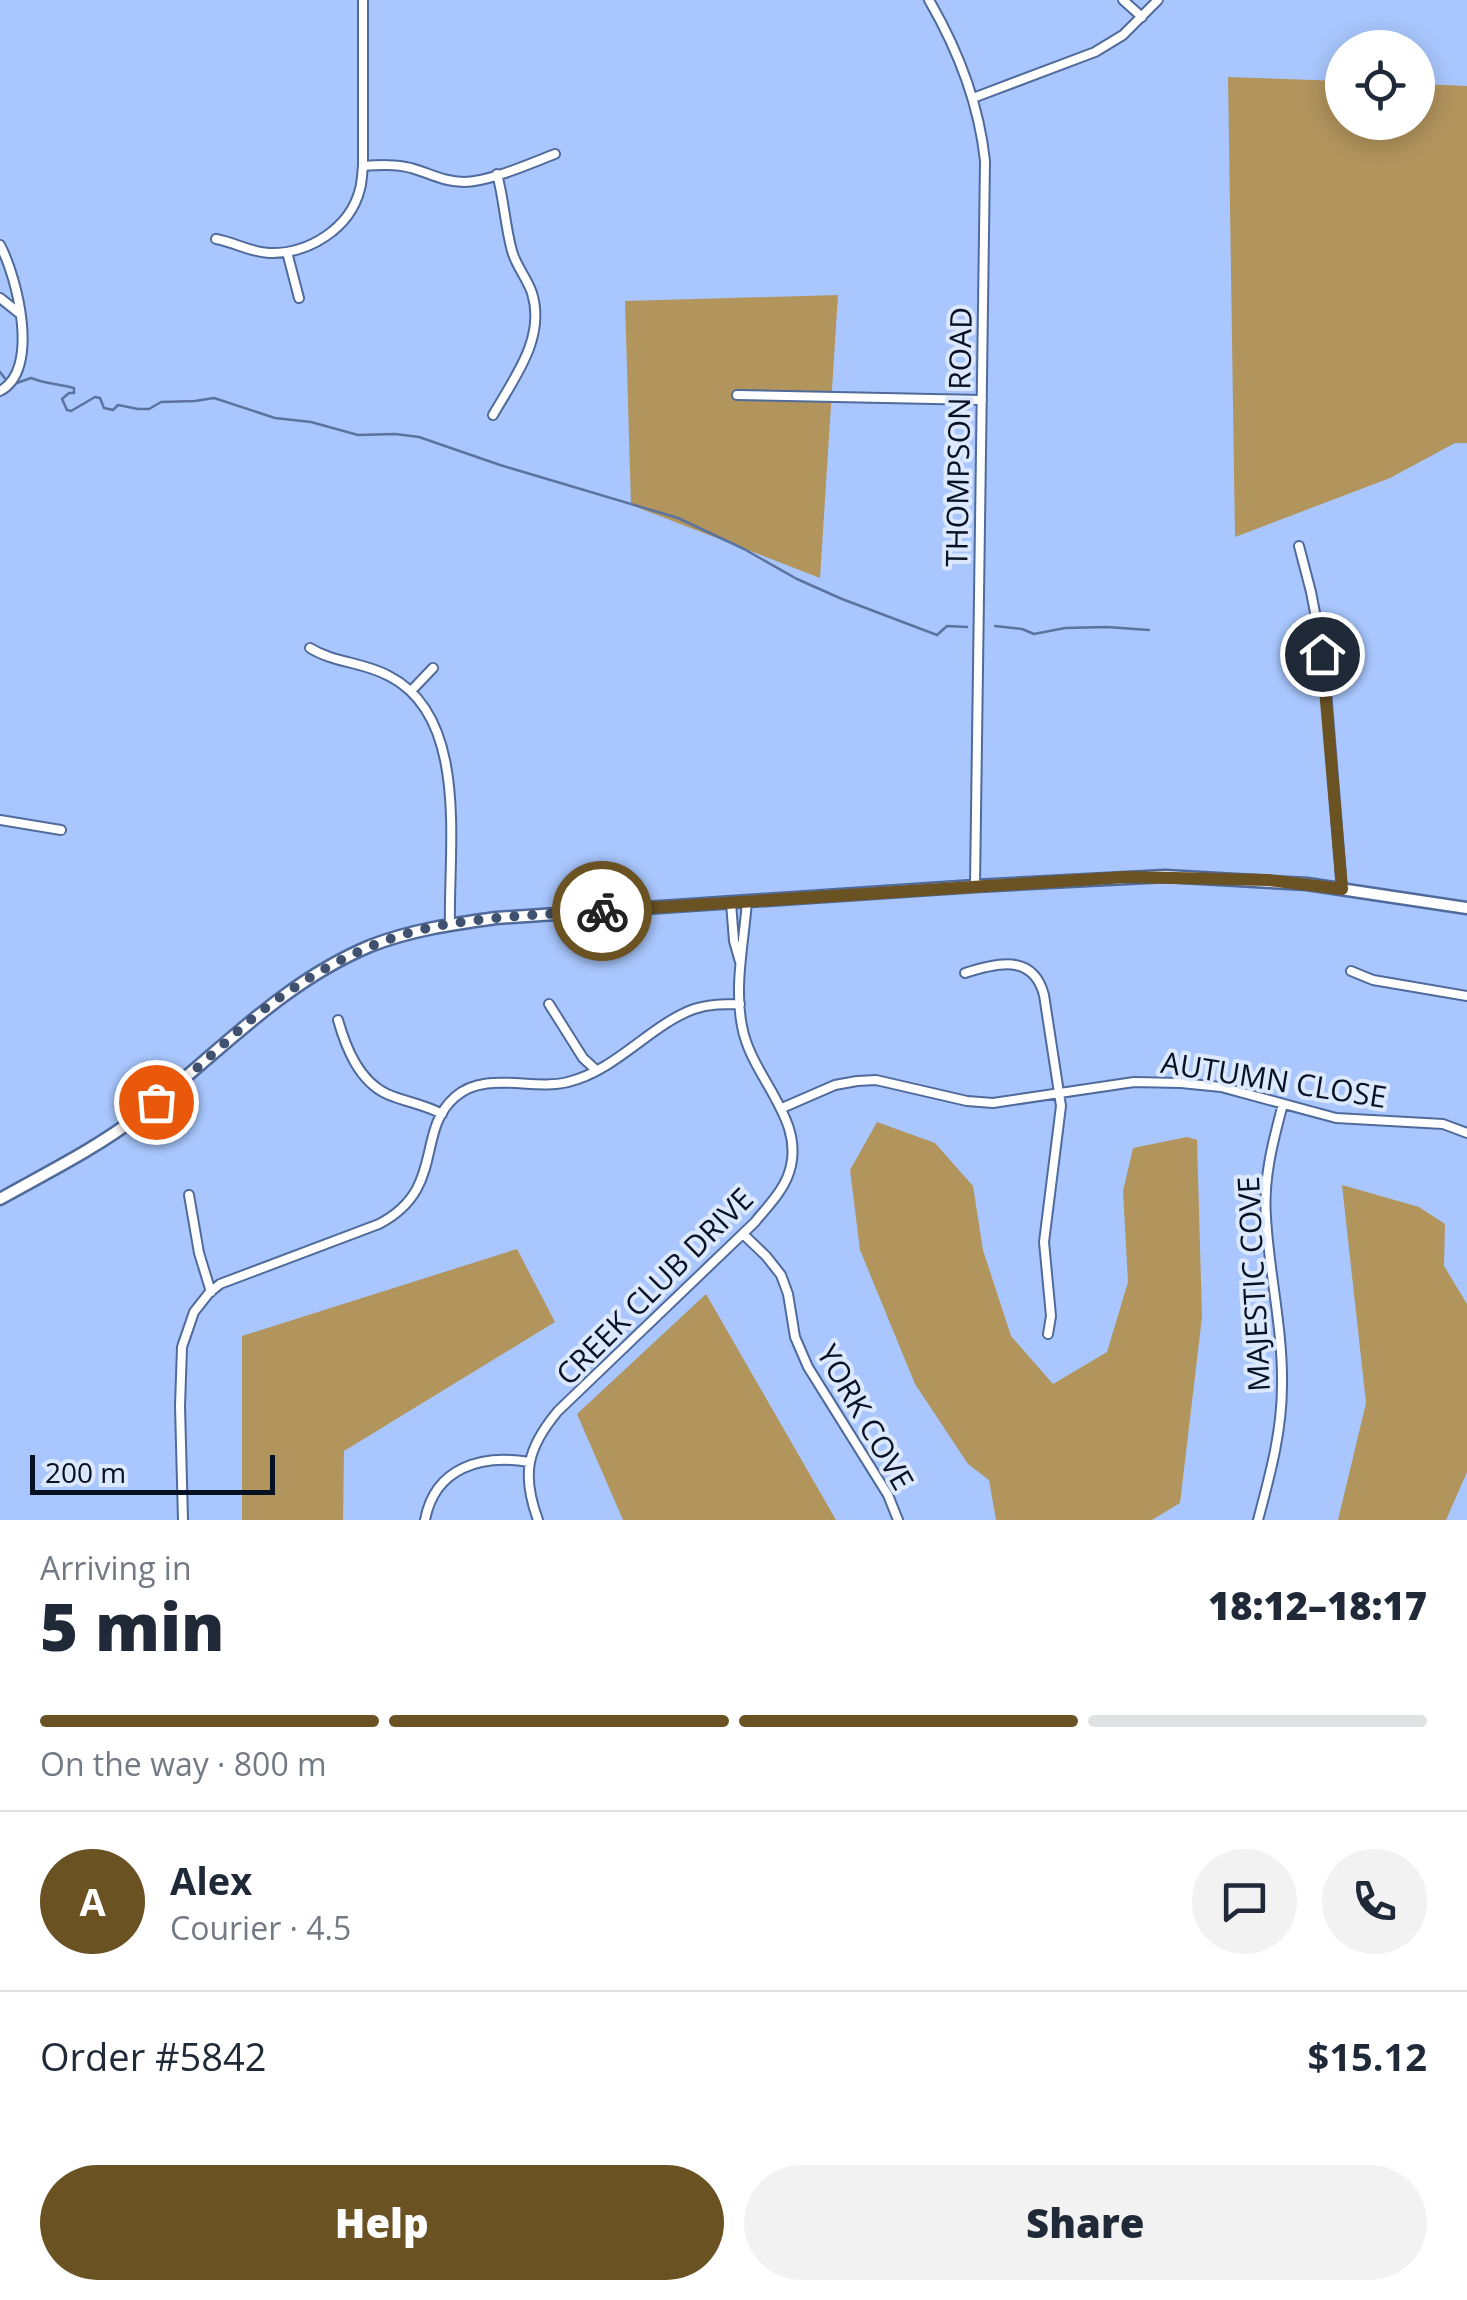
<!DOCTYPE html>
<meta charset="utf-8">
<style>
body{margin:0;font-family:"Open Sans",sans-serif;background:#f2f2f3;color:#1f2937;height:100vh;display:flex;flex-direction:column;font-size:38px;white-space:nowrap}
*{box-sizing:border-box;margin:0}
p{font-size:32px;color:#747a83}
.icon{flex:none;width:55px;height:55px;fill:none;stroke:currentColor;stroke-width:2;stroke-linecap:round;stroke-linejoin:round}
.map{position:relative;height:1520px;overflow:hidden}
.drawer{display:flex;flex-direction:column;background:#fff;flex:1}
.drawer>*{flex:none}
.buttons{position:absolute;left:1325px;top:30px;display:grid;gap:20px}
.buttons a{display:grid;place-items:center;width:110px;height:110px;border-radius:50%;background:#fff;box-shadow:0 5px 25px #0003;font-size:50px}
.scale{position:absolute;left:30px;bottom:25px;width:245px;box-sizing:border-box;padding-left:10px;border:5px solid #071124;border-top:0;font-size:28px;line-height:35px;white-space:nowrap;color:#071124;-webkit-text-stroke:8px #dbe8fe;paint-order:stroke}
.pin{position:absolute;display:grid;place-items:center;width:85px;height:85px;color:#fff;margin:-42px;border:5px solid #fff;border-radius:50%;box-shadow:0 2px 10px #0007}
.courier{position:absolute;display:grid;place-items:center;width:100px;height:100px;margin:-50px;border:8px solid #6b5223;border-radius:50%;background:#fff;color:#222;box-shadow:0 2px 12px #0007}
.overview em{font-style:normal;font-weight:800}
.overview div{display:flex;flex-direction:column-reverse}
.overview{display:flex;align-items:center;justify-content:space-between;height:170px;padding:0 40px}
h1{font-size:65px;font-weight:800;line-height:75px}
.bar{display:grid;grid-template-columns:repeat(4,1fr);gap:15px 10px;align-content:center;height:120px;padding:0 40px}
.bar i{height:12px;border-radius:8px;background:#e0e1e3}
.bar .current{background:#6b5223}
.bar p{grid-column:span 4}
.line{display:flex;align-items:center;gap:25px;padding:0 40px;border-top:2px solid #e0e1e3}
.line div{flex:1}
.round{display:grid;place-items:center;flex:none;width:105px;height:105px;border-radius:52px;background:#f2f2f3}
.action{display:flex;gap:20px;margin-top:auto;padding:20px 40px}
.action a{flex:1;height:115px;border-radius:60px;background:#6b5223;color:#fff;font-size:40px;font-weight:800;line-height:115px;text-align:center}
.action a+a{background:#f2f2f3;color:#1f2937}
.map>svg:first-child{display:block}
.green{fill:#b2945d}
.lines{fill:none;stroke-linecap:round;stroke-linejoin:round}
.stream{stroke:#5b739e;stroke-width:2.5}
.minor-casing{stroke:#4f6a9b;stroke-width:12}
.tertiary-casing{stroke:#4f6a9b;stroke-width:15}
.minor{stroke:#fff;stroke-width:8}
.tertiary{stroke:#fff;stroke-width:10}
.done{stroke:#405170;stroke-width:10;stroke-dasharray:0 18}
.route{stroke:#6b5223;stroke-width:12}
.labels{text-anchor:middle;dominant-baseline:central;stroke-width:8;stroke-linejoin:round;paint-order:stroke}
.street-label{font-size:30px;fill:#071124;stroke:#dbe8fe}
</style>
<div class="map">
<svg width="1467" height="1520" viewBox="0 0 1467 1520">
<rect width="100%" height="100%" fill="#a9c7fe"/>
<!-- green -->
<path class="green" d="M 1228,77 L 1342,81 L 1342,122 L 1418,122 L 1418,84 L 1467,86 L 1467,443 L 1455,443 L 1390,478 L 1235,537 Z
M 838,295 L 820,578 L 631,505 L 625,301 Z
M 877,1122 L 935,1143 L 973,1186 L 983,1250 L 1011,1336 L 1053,1384 L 1107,1352 L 1128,1282 L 1123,1191 L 1133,1148 L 1187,1137 L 1197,1140 L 1202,1317 L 1180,1503 L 1152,1520 L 996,1520 L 989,1480 L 968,1464 L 915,1384 L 860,1250 L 850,1170 Z
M 1342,1185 L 1419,1207 L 1445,1224 L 1444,1266 L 1467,1304 L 1467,1472 L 1446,1520 L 1338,1520 L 1366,1403 Z
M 517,1249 L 555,1322 L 344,1451 L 343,1520 L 242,1520 L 242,1336 Z
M 706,1294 L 836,1520 L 623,1520 L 577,1414 Z"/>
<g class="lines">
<!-- stream -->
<path class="stream" d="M 0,372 L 7,381 L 14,384 L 31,378 C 46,384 59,384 74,388 L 74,393 L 69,393 L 62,399 L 67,410 L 71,411 L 95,397 L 100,398 L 104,408 L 113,410 L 118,405 L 138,409 L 149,409 L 161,402 L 195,401 L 214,398 L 275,418 L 311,422 L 358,435 L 395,434 L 419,437 L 500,465 L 678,518 L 744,549 L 797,579 L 842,599 L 937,635 L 947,626 L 967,627
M 995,626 L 1022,629 L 1034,634 L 1065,628 L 1107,627 L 1149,630"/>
<!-- minor casing -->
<g class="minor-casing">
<path id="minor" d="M 929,0 C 958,50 979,104 985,161 L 975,886
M 1123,0 L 1142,17
M 973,98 L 1095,52 L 1123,35 L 1158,0
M 363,166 C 379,165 395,164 411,168 C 429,173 444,182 464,182 C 489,182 531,163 555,154
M 216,239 C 234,242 252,253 270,253 C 308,254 350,229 360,189 C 362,182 362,174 363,166 L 363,0
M 0,245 C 17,277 41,370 0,391
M 287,252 L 299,298
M 0,298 L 19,313
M 737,395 L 982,400
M 493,415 C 514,378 546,338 532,293 C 527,278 516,266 512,251 C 505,226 504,199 497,174
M 1299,546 L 1311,592 L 1323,654 L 1342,889
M 310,648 C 334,663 364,662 389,676 C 470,717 448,849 450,924
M 411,691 L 433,668
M 0,820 L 61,830
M 731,903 L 734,941 L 740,962
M 1351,971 L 1373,980 L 1467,996
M 965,973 C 996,963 1033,953 1044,995 L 1061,1106 L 1044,1242 L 1051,1316 L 1048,1334
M 549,1004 L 583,1058 L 596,1070
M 338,1020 C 346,1048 359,1081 387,1094 C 405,1102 424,1104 442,1114
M 782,1108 L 835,1085 L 857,1081 L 876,1080 L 967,1101 L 993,1103 L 1134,1082 L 1181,1083 L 1221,1087 L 1336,1118 L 1443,1124 L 1467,1133
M 189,1195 L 199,1253 L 211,1292
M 743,1234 L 766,1256 L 781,1275 L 788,1294 L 795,1337 L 808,1367 L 888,1495 L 898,1520
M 183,1520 L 180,1406 L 182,1347 L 194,1312 L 209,1293 L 220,1284 L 379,1224 C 446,1189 415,1132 455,1097 C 485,1070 532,1091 568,1082 C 617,1070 650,1025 694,1009 C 709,1004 724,1004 740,1004
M 425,1520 C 435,1467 482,1454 529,1462
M 538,1520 C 521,1474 527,1448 558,1411 L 755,1222 C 766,1208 780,1195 787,1178 C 811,1122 751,1079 742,1026 C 734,986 744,942 747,901
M 1258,1520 C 1270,1475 1282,1432 1282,1385 C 1283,1329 1269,1273 1266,1217 C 1263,1179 1273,1141 1283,1104"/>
</g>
<!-- tertiary casing -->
<g class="tertiary-casing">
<path id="tertiary" d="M 0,1199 C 46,1173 95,1149 137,1117 C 214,1058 279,984 370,946 C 411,930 453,924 496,918 L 975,886 L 1165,876 L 1307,884 L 1467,908"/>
</g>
<!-- minor -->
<use href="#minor" class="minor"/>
<!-- tertiary -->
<use href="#tertiary" class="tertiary"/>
</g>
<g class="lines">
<!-- done -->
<path class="done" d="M 156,1102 C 192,1075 224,1042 259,1013 C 313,971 375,937 443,925 C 495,916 549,914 602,911"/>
<!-- route -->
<path class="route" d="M 602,911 L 1126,877 L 1268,880 L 1342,889 L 1322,654"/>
</g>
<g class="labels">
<!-- street labels -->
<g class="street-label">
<text transform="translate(958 437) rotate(-89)">THOMPSON ROAD</text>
<text transform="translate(1274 1079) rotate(9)">AUTUMN CLOSE</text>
<text transform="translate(1253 1284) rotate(-93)">MAJESTIC COVE</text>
<text transform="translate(654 1286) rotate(-45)">CREEK CLUB DRIVE</text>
<text transform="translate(866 1417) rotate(60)">YORK COVE</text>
</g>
</g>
</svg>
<div class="buttons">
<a><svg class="icon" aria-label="locate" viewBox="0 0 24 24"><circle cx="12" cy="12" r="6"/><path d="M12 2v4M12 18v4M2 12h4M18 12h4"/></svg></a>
</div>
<div class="scale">200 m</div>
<div class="pin" style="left:156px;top:1102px;background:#ea580c"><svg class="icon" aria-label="bag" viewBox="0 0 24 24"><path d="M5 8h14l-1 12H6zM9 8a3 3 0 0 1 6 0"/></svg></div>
<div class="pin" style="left:1322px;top:654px;background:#1f2937"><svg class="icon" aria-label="home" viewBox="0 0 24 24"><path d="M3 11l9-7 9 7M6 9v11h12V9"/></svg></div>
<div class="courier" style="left:602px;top:911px"><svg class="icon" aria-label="bike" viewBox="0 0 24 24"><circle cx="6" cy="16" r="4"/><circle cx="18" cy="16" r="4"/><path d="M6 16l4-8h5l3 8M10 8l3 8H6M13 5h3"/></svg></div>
</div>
<section class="drawer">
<div class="overview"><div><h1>5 min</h1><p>Arriving in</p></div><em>18:12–18:17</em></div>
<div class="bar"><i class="current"></i><i class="current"></i><i class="current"></i><i></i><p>On the way · 800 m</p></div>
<div class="line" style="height:180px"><b class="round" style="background:#6b5223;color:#fff">A</b><div><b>Alex</b><p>Courier · 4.5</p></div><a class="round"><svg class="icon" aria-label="chat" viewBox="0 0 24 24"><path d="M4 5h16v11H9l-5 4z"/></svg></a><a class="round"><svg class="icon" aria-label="phone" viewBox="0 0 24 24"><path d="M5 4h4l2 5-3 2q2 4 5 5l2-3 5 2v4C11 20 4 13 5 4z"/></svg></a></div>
<div class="line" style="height:130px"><div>Order #5842</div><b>$15.12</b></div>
<div class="action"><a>Help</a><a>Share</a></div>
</section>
